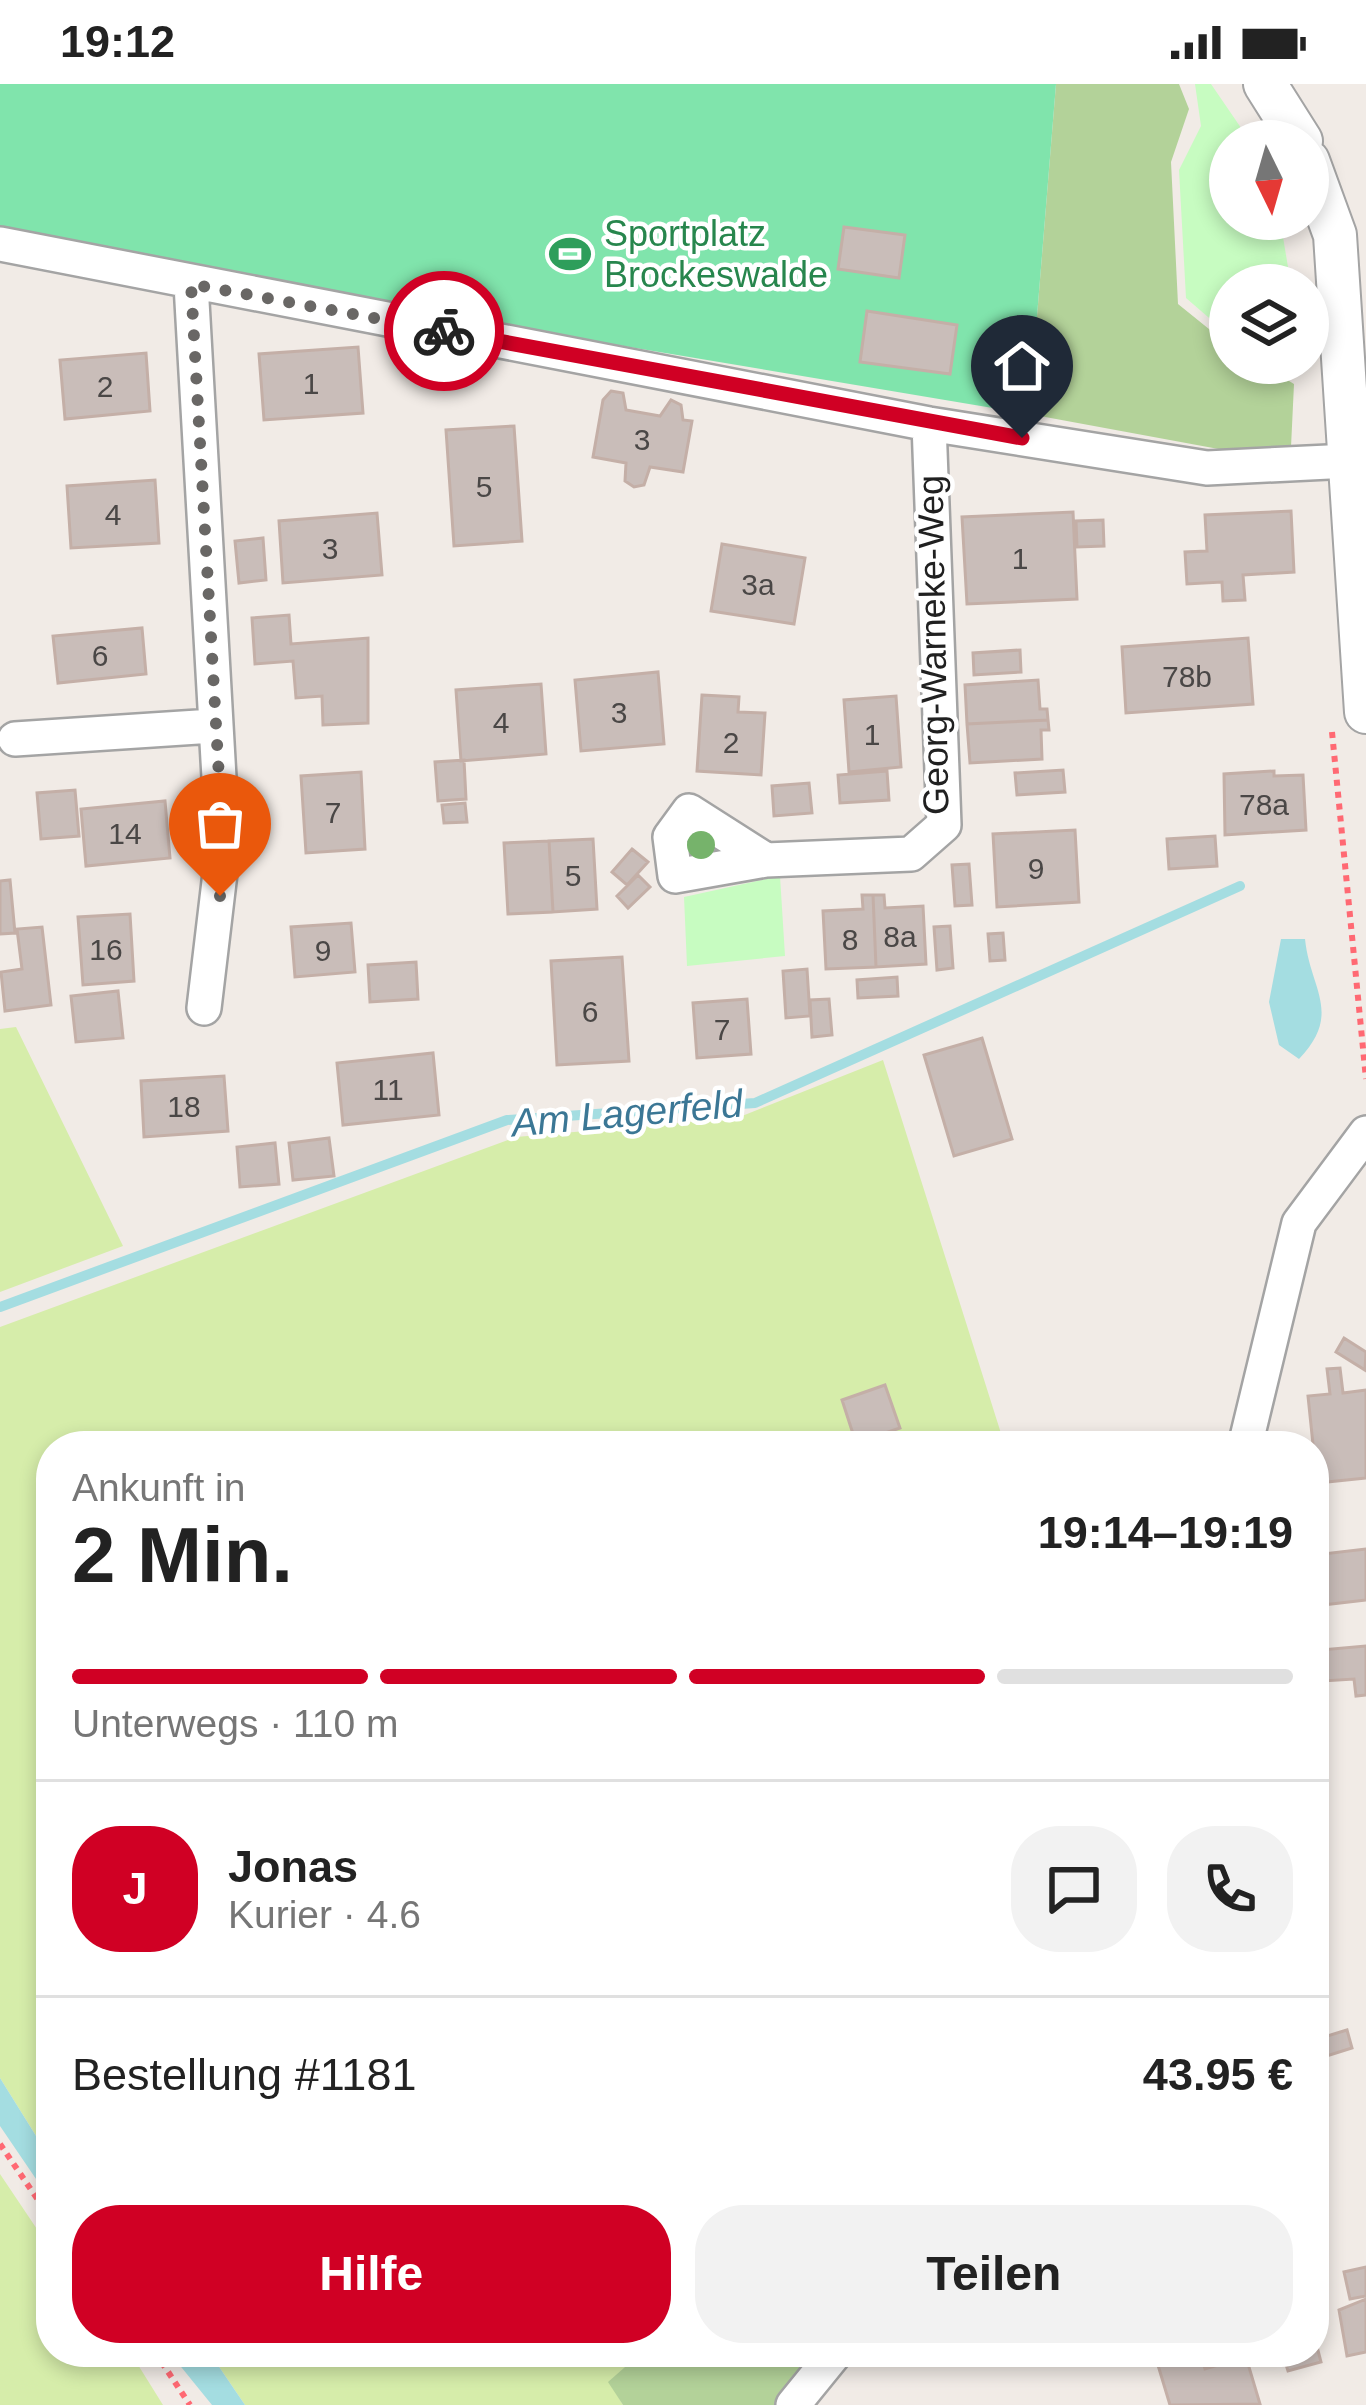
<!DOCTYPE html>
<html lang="de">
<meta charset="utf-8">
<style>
body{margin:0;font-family:Helvetica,sans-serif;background:#f2f2f2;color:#222;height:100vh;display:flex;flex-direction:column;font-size:45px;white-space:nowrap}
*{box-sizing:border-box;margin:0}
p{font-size:39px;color:#767676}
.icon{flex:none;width:66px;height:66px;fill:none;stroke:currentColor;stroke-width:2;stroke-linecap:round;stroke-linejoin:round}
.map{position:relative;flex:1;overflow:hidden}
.sheet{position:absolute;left:36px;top:1347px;width:1293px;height:936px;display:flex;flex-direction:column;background:#fff;border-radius:48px;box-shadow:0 6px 18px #0003}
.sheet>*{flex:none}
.needle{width:78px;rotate:175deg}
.fabs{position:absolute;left:1209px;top:36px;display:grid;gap:24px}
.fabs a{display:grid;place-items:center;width:120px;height:120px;border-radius:50%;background:#fff;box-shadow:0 6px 18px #0003;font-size:60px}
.pin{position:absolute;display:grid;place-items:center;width:102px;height:102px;color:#fff;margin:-123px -51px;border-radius:50% 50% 50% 0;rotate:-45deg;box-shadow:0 0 12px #0007}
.pin .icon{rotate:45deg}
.courier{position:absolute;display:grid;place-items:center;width:120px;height:120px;margin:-60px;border:9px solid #d00024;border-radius:50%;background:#fff;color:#222;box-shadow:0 3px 15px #0007}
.summary em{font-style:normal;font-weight:700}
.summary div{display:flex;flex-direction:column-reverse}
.summary{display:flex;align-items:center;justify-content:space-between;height:204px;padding:0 36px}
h1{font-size:78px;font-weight:700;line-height:90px}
.bar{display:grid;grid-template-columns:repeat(4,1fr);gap:18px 12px;align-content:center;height:144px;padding:0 36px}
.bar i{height:15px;border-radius:9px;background:#e0e0e0}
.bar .active{background:#d00024}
.bar p{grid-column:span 4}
.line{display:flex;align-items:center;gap:30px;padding:0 36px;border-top:3px solid #e0e0e0}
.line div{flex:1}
.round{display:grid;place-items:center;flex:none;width:126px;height:126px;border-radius:48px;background:#f2f2f2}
.primary-button{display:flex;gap:24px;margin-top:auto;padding:24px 36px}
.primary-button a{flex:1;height:138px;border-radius:48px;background:#d00024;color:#fff;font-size:48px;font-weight:700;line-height:138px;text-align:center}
.primary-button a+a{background:#f2f2f2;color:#222}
.status{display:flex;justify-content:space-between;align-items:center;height:84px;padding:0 60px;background:#fff;direction:ltr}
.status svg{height:33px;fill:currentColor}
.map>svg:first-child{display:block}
.grass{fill:#d6edaa}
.forest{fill:#b3d299}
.park{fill:#c7fcc1}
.pitch{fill:#80e4ac}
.water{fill:#a4dde1}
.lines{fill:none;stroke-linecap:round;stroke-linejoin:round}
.stream{stroke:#a4dde1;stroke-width:10}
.building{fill:#c9bdb9;stroke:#c4afa7;stroke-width:3}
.minor-casing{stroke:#a4a4a4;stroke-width:38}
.tertiary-casing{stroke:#a4a4a4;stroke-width:46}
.path{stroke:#ff6973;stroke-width:6;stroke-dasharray:6 6;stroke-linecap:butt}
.minor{stroke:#fff;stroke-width:33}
.tertiary{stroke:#fff;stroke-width:42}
.tree{fill:#76b36b}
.done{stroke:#696765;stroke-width:12;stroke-dasharray:0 21.6}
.route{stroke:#d00024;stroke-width:15}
.labels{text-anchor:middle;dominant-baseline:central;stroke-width:9;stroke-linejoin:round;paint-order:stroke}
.number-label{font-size:30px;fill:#4a4746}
.leisure-label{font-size:36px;fill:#27864d;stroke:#fff;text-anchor:start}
.street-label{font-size:36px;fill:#202020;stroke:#fff}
.water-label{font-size:39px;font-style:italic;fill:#3b7795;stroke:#fff}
</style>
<div class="status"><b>19:12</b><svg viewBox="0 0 49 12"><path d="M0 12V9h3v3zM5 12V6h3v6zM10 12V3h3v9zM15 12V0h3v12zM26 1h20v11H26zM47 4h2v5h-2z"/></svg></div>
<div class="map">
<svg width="1366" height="2321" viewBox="0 0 1366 2321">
<rect width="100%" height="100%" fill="#f1ebe6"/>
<!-- grass -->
<path class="grass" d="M 16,943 L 123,1162 L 0,1208 L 0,945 Z
M 883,976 L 1005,1362 L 51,1362 L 51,2076 L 0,1994 L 0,1243 L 516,1053 L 737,1034 Z
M 0,2090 L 51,2166 L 51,2268 L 130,2268 L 163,2321 L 0,2321 Z
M 209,2268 L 642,2268 L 609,2298 L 623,2321 L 245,2321 Z"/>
<!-- forest -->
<path class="forest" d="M 1056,0 L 1179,0 L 1189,25 L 1171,78 L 1178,220 L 1230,262 L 1230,279 L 1259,279 L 1294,300 L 1291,363 L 1224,366 L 1029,330 Z
M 642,2268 L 823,2268 L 780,2321 L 623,2321 L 608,2298 Z"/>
<!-- park -->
<path class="park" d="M 1195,0 L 1211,0 L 1250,57 L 1230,57 L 1230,135 L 1280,135 L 1291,201 L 1230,201 L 1230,252 L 1186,214 L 1179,86 L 1201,42 Z
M 780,792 L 785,872 L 687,882 L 684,813 Z"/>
<!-- pitch -->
<path class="pitch" d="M 0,0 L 1056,0 L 1029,330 L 194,190 L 0,149 Z"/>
<!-- water -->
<path class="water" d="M 1281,855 L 1305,855 C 1310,905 1343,929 1299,975 L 1279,961 L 1269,918 Z
M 0,1994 L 51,2076 L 51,2117 L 0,2042 Z
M 169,2268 L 209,2268 L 245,2321 L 212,2321 Z"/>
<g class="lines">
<!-- stream -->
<path class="stream" d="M 0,1223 L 507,1036 L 755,1019 L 1240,802"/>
</g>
<!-- building -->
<path class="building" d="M 844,143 L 905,151 L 899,194 L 838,185 Z
M 867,227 L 957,241 L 950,290 L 860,278 Z
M 358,263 L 363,329 L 264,336 L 259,270 Z
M 146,269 L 150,327 L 65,335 L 60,276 Z
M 611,307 L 623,309 L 626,326 L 660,332 L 671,316 L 681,321 L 683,336 L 692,337 L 683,388 L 650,383 L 644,401 L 634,403 L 625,397 L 626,379 L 593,373 L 603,316 Z
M 514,342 L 522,457 L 454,462 L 446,346 Z
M 155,396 L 159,459 L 71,464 L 67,402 Z
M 1291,427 L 1294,488 L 1243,491 L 1245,516 L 1223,517 L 1222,498 L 1187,500 L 1185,468 L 1207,467 L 1205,431 Z
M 1073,428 L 1077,515 L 967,520 L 962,433 Z
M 377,429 L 382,491 L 283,499 L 279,437 Z
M 1103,436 L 1104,462 L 1077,463 L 1076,437 Z
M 263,454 L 266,496 L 239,499 L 235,457 Z
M 722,460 L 805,474 L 794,540 L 711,527 Z
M 289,531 L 291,560 L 368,554 L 368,639 L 323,641 L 322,612 L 296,614 L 293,577 L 255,580 L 252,534 Z
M 142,544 L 146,590 L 58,599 L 53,552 Z
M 1248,554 L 1253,620 L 1126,629 L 1122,563 Z
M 1020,566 L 1021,588 L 974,591 L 973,569 Z
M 658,588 L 664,660 L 581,667 L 575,596 Z
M 1038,596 L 1040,625 L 1047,625 L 1048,636 L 967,640 L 965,601 Z
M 541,600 L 546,670 L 461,677 L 456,606 Z
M 702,611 L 739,613 L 738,628 L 765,629 L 761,691 L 697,687 Z
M 896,612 L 901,683 L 849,688 L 844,616 Z
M 1048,636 L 1049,646 L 1041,646 L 1042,675 L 970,679 L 967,640 Z
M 464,676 L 466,715 L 438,717 L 435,678 Z
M 1063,686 L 1065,708 L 1017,711 L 1015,689 Z
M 887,687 L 889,716 L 840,719 L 838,691 Z
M 1274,687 L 1274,692 L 1303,691 L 1306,746 L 1225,751 L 1224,690 Z
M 361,688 L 365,765 L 306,769 L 301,692 Z
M 809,699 L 812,729 L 774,732 L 772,702 Z
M 75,706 L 79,752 L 41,755 L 37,709 Z
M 165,717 L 170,774 L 86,782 L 81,725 Z
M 465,719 L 467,738 L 444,739 L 442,721 Z
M 1075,746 L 1079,818 L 997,823 L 993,750 Z
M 1215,752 L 1217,782 L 1169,785 L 1167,755 Z
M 593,755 L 597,825 L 553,828 L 549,757 Z
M 549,757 L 553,828 L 508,830 L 504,759 Z
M 632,765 L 648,778 L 627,801 L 612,788 Z
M 969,780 L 972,821 L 955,822 L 952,781 Z
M 638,791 L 650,803 L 628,824 L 617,812 Z
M 10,796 L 15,849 L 0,850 L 0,797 Z
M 862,811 L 873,811 L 876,883 L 826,885 L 823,827 L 863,825 Z
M 873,811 L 884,811 L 885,824 L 923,822 L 926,880 L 876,883 Z
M 130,830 L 134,897 L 83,901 L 78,833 Z
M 351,839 L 355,888 L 295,893 L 291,843 Z
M 950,842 L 953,884 L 937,886 L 934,843 Z
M 42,843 L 51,921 L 5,927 L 1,888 L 22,885 L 17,845 Z
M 1003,849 L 1005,876 L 990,877 L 988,850 Z
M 622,873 L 629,977 L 557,981 L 551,877 Z
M 416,878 L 418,915 L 370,918 L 368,881 Z
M 807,885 L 810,932 L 786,934 L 783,887 Z
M 897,893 L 898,912 L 858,914 L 857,896 Z
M 118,907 L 123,954 L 76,958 L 71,912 Z
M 747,915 L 751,970 L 697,974 L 693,919 Z
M 829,915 L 832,951 L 812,953 L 810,916 Z
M 982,954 L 1012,1055 L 954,1072 L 924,971 Z
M 433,969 L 439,1031 L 343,1041 L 337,979 Z
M 224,992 L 228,1047 L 144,1053 L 141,997 Z
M 329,1054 L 334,1092 L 293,1096 L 289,1059 Z
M 275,1059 L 279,1100 L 240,1103 L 237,1063 Z
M 1344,1254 L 1366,1268 L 1365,1286 L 1336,1268 Z
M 1340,1284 L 1343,1309 L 1366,1306 L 1366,1394 L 1317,1399 L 1308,1312 L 1330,1310 L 1327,1285 Z
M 885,1301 L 900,1344 L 856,1359 L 842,1316 Z
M 1366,1465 L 1366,1516 L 1314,1522 L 1314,1471 Z
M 1366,1562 L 1366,1611 L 1356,1612 L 1354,1595 L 1323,1597 L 1320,1566 Z
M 1347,1946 L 1352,1964 L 1314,1976 L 1314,1956 Z
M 1366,2183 L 1366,2212 L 1350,2215 L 1344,2188 Z
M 1366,2215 L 1366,2268 L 1347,2272 L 1339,2226 Z
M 1314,2251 L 1321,2278 L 1288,2287 L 1282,2268 L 1314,2268 Z
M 1154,2268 L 1200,2268 L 1205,2285 L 1246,2273 L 1260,2320 L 1170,2321 Z"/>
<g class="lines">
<!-- minor casing -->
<g class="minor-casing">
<path id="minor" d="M 0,160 L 929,340 L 1207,384 L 1349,377
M 191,200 L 223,764 L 204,924
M 15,655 L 213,642
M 766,776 L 675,792 L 670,753 L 689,727 L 766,776 L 911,770 L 944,741 L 929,340
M 1245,1362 L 1299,1139 L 1366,1049
M 793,2321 L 836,2268"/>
</g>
<!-- tertiary casing -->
<g class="tertiary-casing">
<path id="tertiary" d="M 1265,0 L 1301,57
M 1308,77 L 1335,151 L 1366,628"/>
</g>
<!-- path -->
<path class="path" d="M 1332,648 L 1366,995
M 0,2060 L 51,2135
M 155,2268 L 190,2321"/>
<!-- minor -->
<use href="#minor" class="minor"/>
<!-- tertiary -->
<use href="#tertiary" class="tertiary"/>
</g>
<!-- trees -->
<circle class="tree" cx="701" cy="761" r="14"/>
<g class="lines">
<!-- done -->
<path class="done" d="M 220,812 L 223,764 L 191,200 L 444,247"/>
<!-- route -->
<path class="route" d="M 444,247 L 1022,354"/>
</g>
<!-- icons -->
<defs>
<g id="stadium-bare" transform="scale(3.24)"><path d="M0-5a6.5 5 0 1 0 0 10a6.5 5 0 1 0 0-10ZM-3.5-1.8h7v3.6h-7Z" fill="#2e9e5b" stroke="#fff" stroke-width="2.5" paint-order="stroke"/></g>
</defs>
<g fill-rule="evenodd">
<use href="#stadium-bare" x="570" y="170"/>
</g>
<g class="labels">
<!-- number labels -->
<g class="number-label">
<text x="311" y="299">1</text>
<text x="105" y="302">2</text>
<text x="642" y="355">3</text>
<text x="484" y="402">5</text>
<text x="113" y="430">4</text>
<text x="330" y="464">3</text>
<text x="1020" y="474">1</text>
<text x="758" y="500">3a</text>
<text x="100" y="571">6</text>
<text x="1187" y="592">78b</text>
<text x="619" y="628">3</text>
<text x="501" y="638">4</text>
<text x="872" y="650">1</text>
<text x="731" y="658">2</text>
<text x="1264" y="720">78a</text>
<text x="333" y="728">7</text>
<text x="125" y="749">14</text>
<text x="1036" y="784">9</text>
<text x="573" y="791">5</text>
<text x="900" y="852">8a</text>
<text x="850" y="855">8</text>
<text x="106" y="865">16</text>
<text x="323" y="866">9</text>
<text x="590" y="927">6</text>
<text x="722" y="945">7</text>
<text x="388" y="1005">11</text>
<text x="184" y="1022">18</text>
</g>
<!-- leisure labels -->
<g class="leisure-label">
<text x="604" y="149">Sportplatz<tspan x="604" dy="41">Brockeswalde</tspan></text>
</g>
<!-- street labels -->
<g class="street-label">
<text transform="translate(933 561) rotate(-91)">Georg-Warneke-Weg</text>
</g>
<!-- water labels -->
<g class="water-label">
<text transform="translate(627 1029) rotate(-5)">Am Lagerfeld</text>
</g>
</g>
</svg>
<div class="fabs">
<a><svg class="needle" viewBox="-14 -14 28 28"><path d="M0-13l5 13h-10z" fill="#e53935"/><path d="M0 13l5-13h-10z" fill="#767676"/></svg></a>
<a><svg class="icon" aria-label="layers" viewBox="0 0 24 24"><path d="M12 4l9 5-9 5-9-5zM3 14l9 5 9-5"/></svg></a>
</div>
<div class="pin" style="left:220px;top:812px;background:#ea580c"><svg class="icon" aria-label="bag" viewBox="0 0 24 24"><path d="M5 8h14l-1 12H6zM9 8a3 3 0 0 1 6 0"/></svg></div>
<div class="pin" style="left:1022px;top:354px;background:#1f2937"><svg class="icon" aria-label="home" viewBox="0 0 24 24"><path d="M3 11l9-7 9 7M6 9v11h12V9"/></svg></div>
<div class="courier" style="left:444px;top:247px"><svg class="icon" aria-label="bike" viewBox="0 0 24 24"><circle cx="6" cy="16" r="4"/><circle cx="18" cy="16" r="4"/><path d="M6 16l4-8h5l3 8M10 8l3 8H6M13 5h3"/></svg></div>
<section class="sheet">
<div class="summary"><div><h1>2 Min.</h1><p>Ankunft in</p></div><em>19:14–19:19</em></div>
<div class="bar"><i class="active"></i><i class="active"></i><i class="active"></i><i></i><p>Unterwegs · 110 m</p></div>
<div class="line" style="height:216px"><b class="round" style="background:#d00024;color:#fff">J</b><div><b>Jonas</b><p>Kurier · 4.6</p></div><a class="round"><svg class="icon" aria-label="chat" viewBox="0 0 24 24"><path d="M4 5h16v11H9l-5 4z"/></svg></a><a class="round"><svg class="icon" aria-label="phone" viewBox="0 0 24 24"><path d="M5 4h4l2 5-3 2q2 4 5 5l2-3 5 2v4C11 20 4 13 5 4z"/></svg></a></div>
<div class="line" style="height:156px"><div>Bestellung #1181</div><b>43.95 €</b></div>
<div class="primary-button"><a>Hilfe</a><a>Teilen</a></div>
</section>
</div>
